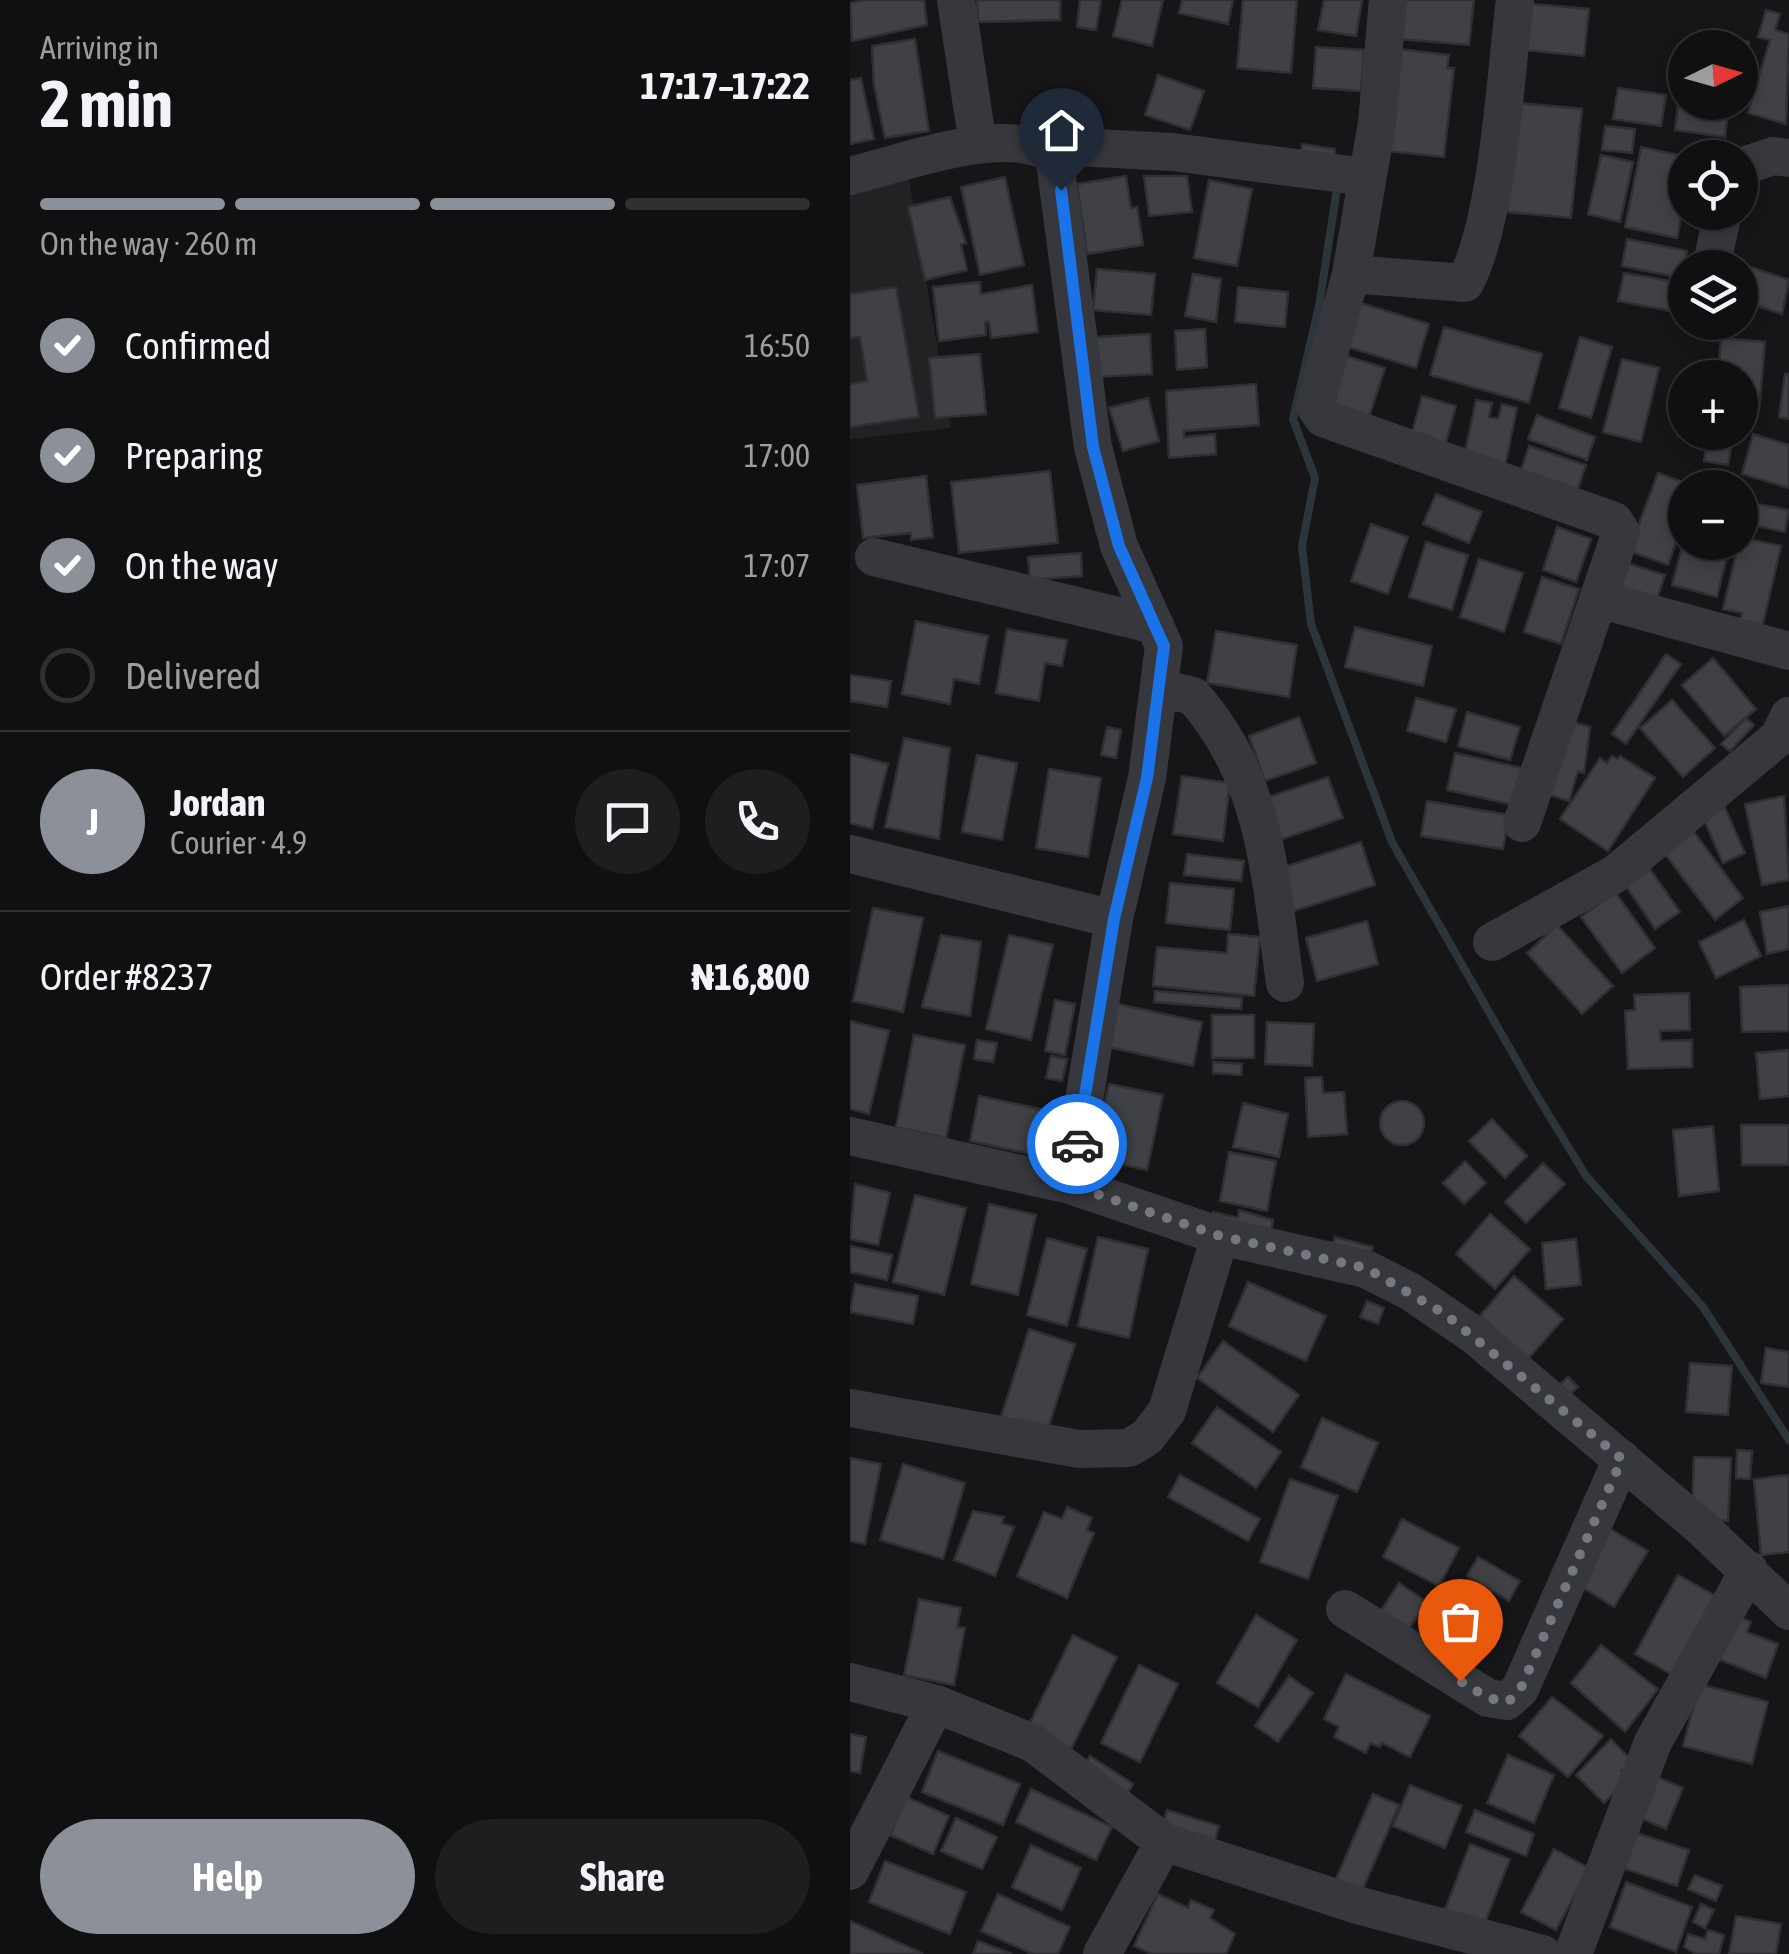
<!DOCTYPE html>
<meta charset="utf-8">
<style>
body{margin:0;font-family:"Asap Condensed",sans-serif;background:#1e1e20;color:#f1f3f6;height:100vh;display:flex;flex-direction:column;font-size:38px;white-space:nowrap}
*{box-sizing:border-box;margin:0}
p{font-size:32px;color:#9c9d9f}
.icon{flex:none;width:55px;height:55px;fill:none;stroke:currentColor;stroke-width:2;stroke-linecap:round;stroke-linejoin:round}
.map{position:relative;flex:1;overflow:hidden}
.drawer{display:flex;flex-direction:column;background:#101012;width:850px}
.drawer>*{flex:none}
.needle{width:65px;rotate:85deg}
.fabs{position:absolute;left:818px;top:30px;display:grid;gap:20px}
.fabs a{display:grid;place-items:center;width:90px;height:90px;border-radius:50%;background:#101012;box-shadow:0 5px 15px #0003,0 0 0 2px #303032;font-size:50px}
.pin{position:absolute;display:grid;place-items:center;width:85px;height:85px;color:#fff;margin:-102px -42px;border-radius:50% 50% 50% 0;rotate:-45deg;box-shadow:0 0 10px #0007}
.pin .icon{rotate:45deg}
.courier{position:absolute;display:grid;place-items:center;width:100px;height:100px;margin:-50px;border:8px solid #1a73e8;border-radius:50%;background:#fff;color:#222;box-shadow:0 2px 12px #0007}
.overview em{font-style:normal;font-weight:700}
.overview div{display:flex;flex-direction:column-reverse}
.overview{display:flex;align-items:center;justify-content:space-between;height:170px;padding:0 40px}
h1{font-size:65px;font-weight:700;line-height:75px}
.bar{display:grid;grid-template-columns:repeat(4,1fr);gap:15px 10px;align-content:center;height:120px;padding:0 40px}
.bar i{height:12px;border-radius:8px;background:#303032}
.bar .current{background:#8c9099}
.bar p{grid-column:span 4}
.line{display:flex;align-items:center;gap:25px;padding:0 40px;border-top:2px solid #303032}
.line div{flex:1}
.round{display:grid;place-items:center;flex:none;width:105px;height:105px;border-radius:52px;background:#1e1e20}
ol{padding:0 40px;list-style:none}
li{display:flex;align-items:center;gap:30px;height:110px}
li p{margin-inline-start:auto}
li .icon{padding:10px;border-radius:50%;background:#8c9099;color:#fff;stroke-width:4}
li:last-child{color:#9c9d9f}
li i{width:55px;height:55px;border:5px solid #303032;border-radius:50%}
.cta{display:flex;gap:20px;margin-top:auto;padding:20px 40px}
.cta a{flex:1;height:115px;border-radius:60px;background:#8c9099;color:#fff;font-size:40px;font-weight:700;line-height:115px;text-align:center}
.cta a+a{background:#1e1e20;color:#f1f3f6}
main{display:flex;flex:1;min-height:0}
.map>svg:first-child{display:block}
.built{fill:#222225}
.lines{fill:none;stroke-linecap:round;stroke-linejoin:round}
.stream{stroke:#2c353c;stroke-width:8}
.building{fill:#404145;stroke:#303034;stroke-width:2.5}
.minor{stroke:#37383d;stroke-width:38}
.done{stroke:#757880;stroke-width:10;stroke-dasharray:0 18}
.route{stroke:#1a73e8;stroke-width:12}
</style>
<main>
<section class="drawer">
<div class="overview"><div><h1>2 min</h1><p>Arriving in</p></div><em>17:17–17:22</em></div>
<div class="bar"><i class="current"></i><i class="current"></i><i class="current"></i><i></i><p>On the way · 260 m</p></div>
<ol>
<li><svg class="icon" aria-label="check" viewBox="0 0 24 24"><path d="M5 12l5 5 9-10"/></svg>Confirmed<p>16:50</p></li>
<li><svg class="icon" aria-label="check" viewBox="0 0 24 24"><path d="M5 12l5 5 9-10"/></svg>Preparing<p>17:00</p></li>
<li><svg class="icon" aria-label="check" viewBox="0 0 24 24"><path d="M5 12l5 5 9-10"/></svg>On the way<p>17:07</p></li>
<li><i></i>Delivered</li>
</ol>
<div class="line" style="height:180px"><b class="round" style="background:#8c9099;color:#fff">J</b><div><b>Jordan</b><p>Courier · 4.9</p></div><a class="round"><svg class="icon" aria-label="chat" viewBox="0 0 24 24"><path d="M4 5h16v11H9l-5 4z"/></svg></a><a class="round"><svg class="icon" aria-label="phone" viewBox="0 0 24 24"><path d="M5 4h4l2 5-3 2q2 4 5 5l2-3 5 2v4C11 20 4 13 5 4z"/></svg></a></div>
<div class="line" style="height:130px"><div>Order #8237</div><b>₦16,800</b></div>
<div class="cta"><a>Help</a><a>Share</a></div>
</section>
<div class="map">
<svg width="939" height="1954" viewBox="0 0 939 1954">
<rect width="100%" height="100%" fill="#161618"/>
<!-- built -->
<path class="built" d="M 0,156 L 59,180 L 101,428 L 0,439 Z"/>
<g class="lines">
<!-- stream -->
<path class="stream" d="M 488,182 L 469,306 L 443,419 L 465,478 L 452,546 L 461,624 L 542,842 L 683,1089 L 736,1176 L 853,1307 L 939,1440"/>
</g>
<!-- building -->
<path class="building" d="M 14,0 L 74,0 L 77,25 L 2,41 L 0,3 Z
M 127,0 L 210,0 L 210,20 L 128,22 Z
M 230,0 L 251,0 L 246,30 L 227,27 Z
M 272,0 L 313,0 L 302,46 L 263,36 Z
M 332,0 L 383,0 L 378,24 L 329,13 Z
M 393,0 L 447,0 L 441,73 L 387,68 Z
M 474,0 L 512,0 L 506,36 L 468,30 Z
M 542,0 L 624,0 L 619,45 L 538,38 Z
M 670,3 L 739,9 L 734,56 L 665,49 Z
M 916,10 L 930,14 L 925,30 L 939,34 L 936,124 L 898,113 L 920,40 L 908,37 Z
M 851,31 L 899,42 L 890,83 L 890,48 L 847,48 Z
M 65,39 L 79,131 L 35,138 L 24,85 L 22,46 Z
M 466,47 L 514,50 L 511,91 L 463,88 Z
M 548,49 L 599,55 L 597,68 L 604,68 L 594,157 L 536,151 Z
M 308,75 L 354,91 L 340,130 L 295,115 Z
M 11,78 L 24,139 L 0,144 L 0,80 Z
M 768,88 L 816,95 L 811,126 L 763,119 Z
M 668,103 L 732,109 L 721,218 L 657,212 Z
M 828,105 L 878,112 L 875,137 L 825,130 Z
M 755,126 L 785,129 L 782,153 L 752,150 Z
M 452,144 L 485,149 L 484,160 L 451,156 Z
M 791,147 L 842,158 L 835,158 L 835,199 L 827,238 L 775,227 Z
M 751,155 L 783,162 L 770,222 L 738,214 Z
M 276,176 L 281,208 L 287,207 L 293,245 L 237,254 L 227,184 Z
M 294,176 L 337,176 L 342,212 L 299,216 Z
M 155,177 L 174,265 L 130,275 L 111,187 Z
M 359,180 L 402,189 L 387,266 L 344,258 Z
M 100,197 L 116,243 L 111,244 L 117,270 L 75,280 L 58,207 Z
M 777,239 L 837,251 L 831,278 L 772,266 Z
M 880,260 L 939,280 L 932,314 L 890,300 L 890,268 L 877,268 Z
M 247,269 L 305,274 L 301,315 L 243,310 Z
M 774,273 L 832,283 L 827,312 L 768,301 Z
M 343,274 L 371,279 L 366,322 L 335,316 Z
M 130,282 L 131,294 L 182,285 L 188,332 L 141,338 L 139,322 L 135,322 L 136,335 L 89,341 L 83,287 Z
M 46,287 L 69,417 L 0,427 L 0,384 L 17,381 L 10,337 L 0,338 L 0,294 Z
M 388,287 L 438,292 L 435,327 L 385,322 Z
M 504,301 L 579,324 L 566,368 L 491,345 Z
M 594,327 L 692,354 L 679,403 L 580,375 Z
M 355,329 L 357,367 L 327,370 L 325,331 Z
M 300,334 L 302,374 L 246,377 L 244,337 Z
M 730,337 L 762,347 L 741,418 L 709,408 Z
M 871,338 L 915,342 L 909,411 L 890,410 L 890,378 L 868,378 Z
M 130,354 L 136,414 L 85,418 L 79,358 Z
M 493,355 L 535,368 L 518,420 L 477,407 Z
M 772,359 L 809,368 L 791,442 L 753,432 Z
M 935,374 L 939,374 L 939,419 L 929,417 Z
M 406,384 L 409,425 L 334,431 L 334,437 L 365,434 L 366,454 L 319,458 L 316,391 Z
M 572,396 L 606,406 L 594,449 L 560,440 Z
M 298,398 L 309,441 L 273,451 L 259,408 Z
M 626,400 L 642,403 L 639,417 L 648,419 L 652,404 L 667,408 L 655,466 L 614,457 Z
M 687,415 L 745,437 L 737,460 L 678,439 Z
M 859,432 L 884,432 L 878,465 L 854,461 Z
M 903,434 L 939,445 L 939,488 L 892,474 Z
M 679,446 L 736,465 L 724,500 L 667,482 Z
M 200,471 L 208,543 L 109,553 L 101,482 Z
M 808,473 L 846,487 L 835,488 L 835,518 L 818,565 L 779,551 Z
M 76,476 L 83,537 L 61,540 L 61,533 L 13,538 L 7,485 Z
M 586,494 L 632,512 L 619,543 L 573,524 Z
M 902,503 L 939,510 L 935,532 L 898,524 Z
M 521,524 L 558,537 L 538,594 L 501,581 Z
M 707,527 L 741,539 L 726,582 L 693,570 Z
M 890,537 L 931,546 L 912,628 L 890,623 L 892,613 L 873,609 Z
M 834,540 L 878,552 L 867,597 L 822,585 Z
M 576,542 L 618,555 L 602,610 L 559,597 Z
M 231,553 L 232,576 L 180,580 L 178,557 Z
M 629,559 L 673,573 L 654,632 L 610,617 Z
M 767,560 L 815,575 L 804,608 L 756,593 Z
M 692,577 L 729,589 L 711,644 L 674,632 Z
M 66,621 L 138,636 L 129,684 L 104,679 L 100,704 L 52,694 Z
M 505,627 L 582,646 L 573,686 L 495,667 Z
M 157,629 L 217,640 L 212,666 L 195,663 L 189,701 L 146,693 Z
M 366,631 L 447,645 L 439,697 L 357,683 Z
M 816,654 L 831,664 L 776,744 L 762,734 Z
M 863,658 L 906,709 L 874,736 L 832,685 Z
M 0,675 L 41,681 L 37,707 L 0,701 Z
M 566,698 L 606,709 L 596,742 L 557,731 Z
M 822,700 L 865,748 L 833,777 L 790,728 Z
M 617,712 L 670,727 L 660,760 L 608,746 Z
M 449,717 L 466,763 L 415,781 L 399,736 Z
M 896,718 L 904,725 L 880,751 L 871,744 Z
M 713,719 L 740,727 L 734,773 L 728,771 L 719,801 L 693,793 Z
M 257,727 L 271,730 L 266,758 L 251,755 Z
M 54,738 L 100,748 L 89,839 L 35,827 Z
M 605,753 L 672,768 L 664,805 L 597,790 Z
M 0,754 L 38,764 L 22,829 L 0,823 Z
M 127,755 L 167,763 L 152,840 L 112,832 Z
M 762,756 L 768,759 L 770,756 L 805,778 L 758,851 L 710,819 L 750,758 L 757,763 Z
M 199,769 L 251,778 L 238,857 L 186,848 Z
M 332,776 L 380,783 L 373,841 L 323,834 Z
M 478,777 L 493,818 L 430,840 L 416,798 Z
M 934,796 L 939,880 L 912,885 L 895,804 Z
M 871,799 L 895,853 L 873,863 L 849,809 Z
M 577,801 L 659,815 L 653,849 L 571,836 Z
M 841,828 L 893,898 L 865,920 L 812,850 Z
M 511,842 L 525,885 L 441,912 L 428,869 Z
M 337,854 L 394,861 L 391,881 L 334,875 Z
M 800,869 L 830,912 L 805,929 L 776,886 Z
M 320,883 L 384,889 L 380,930 L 316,923 Z
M 765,892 L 805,948 L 772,973 L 731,917 Z
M 939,906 L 939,949 L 917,954 L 910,912 Z
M 23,908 L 73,918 L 53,1012 L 3,1001 Z
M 894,920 L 911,956 L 866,978 L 849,942 Z
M 517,921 L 528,964 L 467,981 L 456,938 Z
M 707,925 L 763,986 L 732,1014 L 677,953 Z
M 378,934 L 410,937 L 404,996 L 303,986 L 307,947 L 377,953 Z
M 91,935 L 131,942 L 120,1016 L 72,1007 Z
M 159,935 L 203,945 L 181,1040 L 136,1029 Z
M 939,985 L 939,1031 L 892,1032 L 890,987 Z
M 305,991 L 392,998 L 391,1009 L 304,1002 Z
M 839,993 L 840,1030 L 810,1031 L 811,1041 L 842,1040 L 842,1067 L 778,1069 L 775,1011 L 785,1010 L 784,995 Z
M 205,1000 L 225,1004 L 215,1055 L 195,1051 Z
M 258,1002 L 352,1022 L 343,1066 L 250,1045 Z
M 362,1015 L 404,1015 L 404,1058 L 362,1058 Z
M 0,1021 L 39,1031 L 19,1114 L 0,1109 Z
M 417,1022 L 464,1024 L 462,1066 L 415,1064 Z
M 64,1035 L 115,1045 L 96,1138 L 46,1127 Z
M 127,1040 L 147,1043 L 143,1062 L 124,1059 Z
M 939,1050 L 939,1096 L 910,1099 L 906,1053 Z
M 201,1056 L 217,1059 L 212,1081 L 196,1078 Z
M 363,1062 L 392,1064 L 391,1075 L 363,1073 Z
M 472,1077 L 473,1093 L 494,1092 L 497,1134 L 458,1137 L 455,1078 Z
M 259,1084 L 313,1095 L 297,1170 L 265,1163 L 263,1170 L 241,1165 Z
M 129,1096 L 195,1110 L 186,1155 L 120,1141 Z
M530 1123a22 22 0 1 1 44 0a22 22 0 1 1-44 0Z
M 393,1103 L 438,1114 L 429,1157 L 383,1147 Z
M 642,1119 L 677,1156 L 655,1178 L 619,1141 Z
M 891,1125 L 939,1125 L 939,1165 L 892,1165 Z
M 863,1126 L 869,1191 L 829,1196 L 823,1130 Z
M 379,1152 L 426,1161 L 417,1211 L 370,1201 Z
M 615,1161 L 636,1183 L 614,1204 L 593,1183 Z
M 693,1163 L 715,1184 L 676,1223 L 655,1202 Z
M 5,1184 L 40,1193 L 28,1245 L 0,1239 Z
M 65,1195 L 116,1208 L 94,1295 L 43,1282 Z
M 139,1204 L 186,1215 L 168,1295 L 121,1284 Z
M 389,1210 L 423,1220 L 419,1241 L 360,1229 L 363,1212 L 388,1218 Z
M 640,1214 L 680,1249 L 645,1289 L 606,1254 Z
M 248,1237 L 298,1249 L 279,1338 L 228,1326 Z
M 485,1237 L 523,1247 L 518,1262 L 482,1248 Z
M 197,1238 L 237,1249 L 217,1326 L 177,1315 Z
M 726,1239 L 731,1285 L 696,1289 L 692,1243 Z
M 0,1246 L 42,1255 L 37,1280 L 0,1272 Z
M 664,1276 L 713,1319 L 678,1359 L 630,1316 Z
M 398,1282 L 476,1316 L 456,1361 L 379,1326 Z
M 5,1284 L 68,1296 L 63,1324 L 0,1312 Z
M 517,1301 L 534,1308 L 528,1324 L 510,1317 Z
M 179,1329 L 225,1344 L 197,1432 L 151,1417 Z
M 373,1341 L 449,1395 L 423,1432 L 347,1378 Z
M 916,1348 L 939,1352 L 939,1387 L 911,1383 Z
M 840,1363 L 882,1366 L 878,1415 L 836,1412 Z
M 718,1377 L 728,1387 L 716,1398 L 706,1388 Z
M 367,1407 L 431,1452 L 406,1488 L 342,1443 Z
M 472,1418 L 528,1443 L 507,1492 L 451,1467 Z
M 887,1450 L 902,1451 L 900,1479 L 886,1478 Z
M 844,1457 L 881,1458 L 878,1521 L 847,1519 L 842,1510 Z
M 0,1458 L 31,1464 L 15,1544 L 0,1541 Z
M 53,1464 L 115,1483 L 93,1559 L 30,1540 Z
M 330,1475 L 410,1519 L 398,1541 L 318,1497 Z
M 939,1475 L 939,1552 L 911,1555 L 904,1479 Z
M 440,1479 L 488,1496 L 458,1579 L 410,1562 Z
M 217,1507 L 242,1518 L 237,1530 L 244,1533 L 217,1598 L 167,1576 L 194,1512 L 212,1519 Z
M 123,1511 L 154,1517 L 152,1523 L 164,1527 L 145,1576 L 104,1560 Z
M 552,1519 L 609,1548 L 589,1586 L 533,1557 Z
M 755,1526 L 798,1551 L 764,1607 L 722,1581 Z
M 628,1557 L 670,1581 L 659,1601 L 617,1576 Z
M 828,1575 L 866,1596 L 823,1675 L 785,1654 Z
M 549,1583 L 577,1602 L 553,1638 L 525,1620 Z
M 605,1585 L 651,1616 L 615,1671 L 569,1640 Z
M 69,1599 L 111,1608 L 107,1627 L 115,1628 L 104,1685 L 54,1675 Z
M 882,1614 L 901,1622 L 897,1632 L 928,1644 L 916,1678 L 866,1658 Z
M 406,1615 L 447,1640 L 408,1707 L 367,1683 Z
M 223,1635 L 267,1657 L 220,1751 L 177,1729 Z
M 751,1645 L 808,1689 L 775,1732 L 721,1683 Z
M 289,1665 L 328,1684 L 290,1762 L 251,1743 Z
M 496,1674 L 580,1716 L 560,1757 L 532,1743 L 530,1747 L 520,1743 L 516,1753 L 484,1737 L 489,1727 L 474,1719 Z
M 439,1676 L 463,1693 L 428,1742 L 405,1726 Z
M 849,1684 L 918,1702 L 902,1764 L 833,1746 Z
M 702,1697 L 753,1736 L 718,1777 L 669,1736 Z
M 0,1734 L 16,1737 L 10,1773 L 0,1771 Z
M 761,1739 L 782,1761 L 771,1771 L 778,1778 L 754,1803 L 726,1775 Z
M 88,1751 L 170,1784 L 153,1825 L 72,1792 Z
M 658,1755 L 704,1775 L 684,1823 L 637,1803 Z
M 240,1756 L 283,1784 L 272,1801 L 229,1773 Z
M 798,1773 L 833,1788 L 816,1829 L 781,1814 Z
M 560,1785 L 612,1806 L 595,1848 L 543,1826 Z
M 181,1789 L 262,1827 L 246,1860 L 166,1822 Z
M 523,1794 L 549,1805 L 512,1891 L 486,1879 Z
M 56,1797 L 99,1816 L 83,1854 L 40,1835 Z
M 317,1810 L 369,1826 L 362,1850 L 310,1834 Z
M 625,1810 L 684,1834 L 676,1856 L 616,1832 Z
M 106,1818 L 147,1837 L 132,1869 L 91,1851 Z
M 777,1830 L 839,1850 L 827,1886 L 766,1866 Z
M 620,1844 L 660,1859 L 634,1925 L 595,1910 Z
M 181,1845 L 231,1868 L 212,1910 L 162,1887 Z
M 704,1849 L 739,1868 L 706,1930 L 671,1912 Z
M 35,1861 L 116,1892 L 100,1934 L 19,1902 Z
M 845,1875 L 872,1886 L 866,1901 L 838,1889 Z
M 776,1882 L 842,1907 L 826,1952 L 760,1927 Z
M 148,1894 L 220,1927 L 208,1954 L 183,1954 L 131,1931 Z
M 308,1894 L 338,1908 L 341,1900 L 364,1910 L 360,1918 L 385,1934 L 376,1954 L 302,1954 L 284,1946 Z
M 851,1904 L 864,1910 L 855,1928 L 843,1922 Z
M 886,1916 L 931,1924 L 926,1954 L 879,1954 Z
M 0,1921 L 72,1953 L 72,1954 L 0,1954 Z
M 858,1930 L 874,1935 L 869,1954 L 846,1954 L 834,1947 L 838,1934 L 855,1939 Z
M 128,1941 L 162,1954 L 123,1954 Z"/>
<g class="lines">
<!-- minor -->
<path class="minor" d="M 106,0 L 128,145
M 665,0 C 655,77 649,217 615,283 L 501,274 L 465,406 L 473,418 L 764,521 L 771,532 L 672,823
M 188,145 L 323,152 L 516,177
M 890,167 L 923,156 L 939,158
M 0,176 C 55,163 154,123 204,155 L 243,447 L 269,546 L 314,646 L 297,778 L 264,919 L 220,1185
M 861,268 L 873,212
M 501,274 L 527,123 L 538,0
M 24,557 L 305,625
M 748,599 L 939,651
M 309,688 L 343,696 C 417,779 420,878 435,983
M 0,854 L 264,919
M 642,942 L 765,874 L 929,737 L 939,716
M 0,1136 L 220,1185 L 370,1236 L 516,1269 L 561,1292 L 624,1335 L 851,1527 L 939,1611
M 0,1408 L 229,1449 L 279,1448 L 297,1437 L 317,1411 L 370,1236
M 495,1609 L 638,1698 L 657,1701 L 670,1689 L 772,1459
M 0,1682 L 86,1704 L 183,1743 L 314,1842 L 507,1905 L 693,1954
M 0,1871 L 86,1704
M 252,1954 L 314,1842
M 723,1954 L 803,1742 L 899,1570"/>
</g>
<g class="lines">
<!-- done -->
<path class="done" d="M 227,1144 L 220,1185 L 370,1236 L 516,1268 L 595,1314 L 772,1459 L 670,1690 L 658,1702 L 638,1698 L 610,1681"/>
<!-- route -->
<path class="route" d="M 211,190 L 243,447 L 269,546 L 314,646 L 297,778 L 264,919 L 227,1144"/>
</g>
</svg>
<div class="fabs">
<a><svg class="needle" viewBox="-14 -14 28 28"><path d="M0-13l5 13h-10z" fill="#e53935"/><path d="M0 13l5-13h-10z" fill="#9c9d9f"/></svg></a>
<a><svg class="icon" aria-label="locate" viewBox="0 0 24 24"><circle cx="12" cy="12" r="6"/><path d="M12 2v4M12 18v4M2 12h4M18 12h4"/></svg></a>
<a><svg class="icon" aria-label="layers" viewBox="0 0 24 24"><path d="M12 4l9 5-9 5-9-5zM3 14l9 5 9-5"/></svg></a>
<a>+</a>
<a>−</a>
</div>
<div class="pin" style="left:610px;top:1681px;background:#ea580c"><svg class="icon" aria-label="bag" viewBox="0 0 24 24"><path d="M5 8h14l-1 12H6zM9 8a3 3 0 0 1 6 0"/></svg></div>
<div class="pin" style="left:211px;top:190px;background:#1f2937"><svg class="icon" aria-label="home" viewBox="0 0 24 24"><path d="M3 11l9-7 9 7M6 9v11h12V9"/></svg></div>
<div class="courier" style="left:227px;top:1144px"><svg class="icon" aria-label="car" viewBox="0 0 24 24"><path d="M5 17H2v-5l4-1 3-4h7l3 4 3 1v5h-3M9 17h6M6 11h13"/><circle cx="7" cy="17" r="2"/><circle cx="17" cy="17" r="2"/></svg></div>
</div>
</main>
